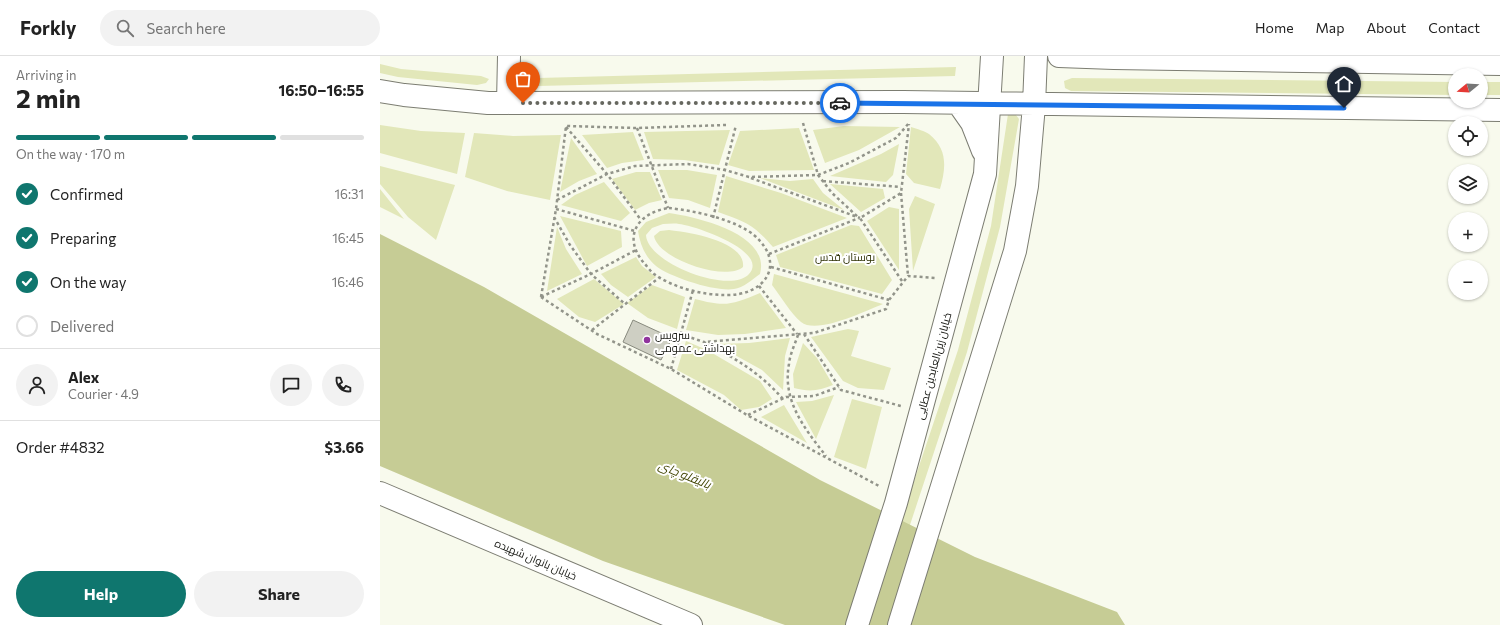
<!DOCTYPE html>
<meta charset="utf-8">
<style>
body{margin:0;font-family:Commissioner,Cairo,sans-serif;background:#f2f2f2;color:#222;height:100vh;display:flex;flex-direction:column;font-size:15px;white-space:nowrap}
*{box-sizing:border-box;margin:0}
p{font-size:13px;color:#767676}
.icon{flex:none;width:22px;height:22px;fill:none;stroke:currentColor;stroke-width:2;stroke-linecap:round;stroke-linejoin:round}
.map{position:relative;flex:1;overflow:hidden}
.drawer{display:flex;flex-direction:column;background:#fff;width:380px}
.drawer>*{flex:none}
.needle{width:26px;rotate:252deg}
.controls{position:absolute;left:1068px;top:12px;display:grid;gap:8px}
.controls a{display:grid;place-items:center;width:40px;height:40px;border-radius:50%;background:#fff;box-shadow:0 1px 3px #0004;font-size:20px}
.pin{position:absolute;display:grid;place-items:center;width:34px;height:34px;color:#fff;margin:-41px -17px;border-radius:50% 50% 50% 0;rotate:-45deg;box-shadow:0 0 4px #0007}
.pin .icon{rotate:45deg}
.courier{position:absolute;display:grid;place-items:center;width:40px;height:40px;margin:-20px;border:3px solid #1a73e8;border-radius:50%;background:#fff;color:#222;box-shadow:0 1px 5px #0007}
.headline em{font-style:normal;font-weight:700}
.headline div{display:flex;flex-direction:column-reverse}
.headline{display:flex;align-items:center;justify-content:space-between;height:68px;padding:0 16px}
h1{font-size:26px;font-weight:700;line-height:30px}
.bar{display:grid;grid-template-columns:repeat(4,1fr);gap:6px 4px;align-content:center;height:48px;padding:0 16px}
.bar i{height:5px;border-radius:3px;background:#e0e0e0}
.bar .on{background:#0f766e}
.bar p{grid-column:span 4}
.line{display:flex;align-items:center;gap:10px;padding:0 16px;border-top:1px solid #e0e0e0}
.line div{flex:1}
.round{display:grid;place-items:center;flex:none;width:42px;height:42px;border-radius:21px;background:#f2f2f2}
ol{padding:0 16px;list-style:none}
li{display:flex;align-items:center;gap:12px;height:44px}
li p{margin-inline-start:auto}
li .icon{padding:4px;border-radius:50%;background:#0f766e;color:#fff;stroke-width:4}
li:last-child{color:#767676}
li i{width:22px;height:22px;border:2px solid #e0e0e0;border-radius:50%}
.action{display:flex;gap:8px;margin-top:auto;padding:8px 16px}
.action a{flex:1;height:46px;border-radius:24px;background:#0f766e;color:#fff;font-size:16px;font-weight:700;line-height:46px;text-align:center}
.action a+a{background:#f2f2f2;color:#222}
header{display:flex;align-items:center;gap:24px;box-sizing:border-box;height:56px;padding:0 20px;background:#fff;border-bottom:1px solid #e0e0e0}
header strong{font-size:19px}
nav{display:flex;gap:22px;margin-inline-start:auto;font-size:14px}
.search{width:280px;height:36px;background:#f2f2f2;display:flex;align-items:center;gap:10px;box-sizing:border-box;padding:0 14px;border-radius:22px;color:#767676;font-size:15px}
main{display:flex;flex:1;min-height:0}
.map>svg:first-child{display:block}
.green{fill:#e2e7b9;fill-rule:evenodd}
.water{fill:#c6cc95}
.building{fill:#cecfc3;stroke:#888a7e}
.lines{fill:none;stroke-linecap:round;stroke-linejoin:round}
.secondary-casing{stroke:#7c7d72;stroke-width:24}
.primary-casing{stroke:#7c7d72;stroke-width:24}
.path{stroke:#92948a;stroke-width:2.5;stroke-dasharray:3 3;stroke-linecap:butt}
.secondary{stroke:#fff;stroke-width:22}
.primary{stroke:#fff;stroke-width:22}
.done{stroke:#66675f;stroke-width:4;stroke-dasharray:0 7.2}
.route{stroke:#1a73e8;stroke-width:5}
.poi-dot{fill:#90349e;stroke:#fff;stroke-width:1.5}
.labels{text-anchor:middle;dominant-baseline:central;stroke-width:4;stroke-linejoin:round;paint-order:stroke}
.park-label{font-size:11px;fill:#32350a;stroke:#fff}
.poi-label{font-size:11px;fill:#171813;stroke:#fff;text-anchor:start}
.street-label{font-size:11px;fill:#171813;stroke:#fff}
.water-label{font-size:12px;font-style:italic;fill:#434604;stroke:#fff}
</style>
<header>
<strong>Forkly</strong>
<div class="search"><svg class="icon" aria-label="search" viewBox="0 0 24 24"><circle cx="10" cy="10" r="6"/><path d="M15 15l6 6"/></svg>Search here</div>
<nav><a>Home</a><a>Map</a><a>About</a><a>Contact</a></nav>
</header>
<main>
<section class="drawer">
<div class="headline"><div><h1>2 min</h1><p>Arriving in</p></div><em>16:50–16:55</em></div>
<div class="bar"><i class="on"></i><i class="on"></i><i class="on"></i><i></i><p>On the way · 170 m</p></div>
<ol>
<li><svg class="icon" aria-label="check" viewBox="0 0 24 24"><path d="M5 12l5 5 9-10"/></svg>Confirmed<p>16:31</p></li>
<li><svg class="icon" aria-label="check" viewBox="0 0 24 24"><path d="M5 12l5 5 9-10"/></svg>Preparing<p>16:45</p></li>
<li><svg class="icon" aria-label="check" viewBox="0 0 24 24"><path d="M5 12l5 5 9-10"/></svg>On the way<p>16:46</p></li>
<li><i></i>Delivered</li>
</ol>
<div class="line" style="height:72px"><a class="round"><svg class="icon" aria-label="person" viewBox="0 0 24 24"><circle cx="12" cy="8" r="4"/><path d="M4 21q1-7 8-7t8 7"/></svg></a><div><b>Alex</b><p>Courier · 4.9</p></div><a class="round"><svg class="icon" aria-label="chat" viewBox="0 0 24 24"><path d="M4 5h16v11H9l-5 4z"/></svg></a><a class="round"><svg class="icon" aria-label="phone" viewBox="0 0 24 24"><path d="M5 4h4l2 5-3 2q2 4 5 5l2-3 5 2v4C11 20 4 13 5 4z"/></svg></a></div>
<div class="line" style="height:52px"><div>Order #4832</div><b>$3.66</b></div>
<div class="action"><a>Help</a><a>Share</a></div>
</section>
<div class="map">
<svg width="1120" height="569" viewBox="0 0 1120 569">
<rect width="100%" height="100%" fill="#f8faed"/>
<!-- green -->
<path class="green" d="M 0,8 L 21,13 L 101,20 L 109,23 L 106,27 L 97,29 L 18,21 L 0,17 Z
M 576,11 L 575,20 L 158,30 L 151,27 L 152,23 L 158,22 Z
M 692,22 L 1075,26 L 1075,39 L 691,35 L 685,32 L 684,25 Z
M 1101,26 L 1120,26 L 1120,39 L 1101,39 Z
M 633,55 L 639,63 L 620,171 L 587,296 L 497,569 L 488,569 L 530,437 L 578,294 L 611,170 L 628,58 Z
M 0,69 L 41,75 L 85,77 L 77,118 L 0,97 Z
M 464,70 L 520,71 L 479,94 L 445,107 L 433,74 Z
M 531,71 C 537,73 545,75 549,78 C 568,93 566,112 560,133 L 534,127 L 526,118 Z
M 419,72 L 434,114 L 369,115 L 348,109 L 360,75 Z
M 350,74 L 339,109 L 304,104 L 273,103 L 264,76 Z
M 253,76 L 264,104 L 242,107 L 227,112 L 202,79 Z
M 94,77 L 133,80 L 181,79 L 170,144 L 127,135 L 85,121 Z
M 191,82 L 217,118 L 199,125 L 180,136 Z
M 519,88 L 513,119 L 506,126 L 450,120 L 501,98 Z
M 0,110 L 75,129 L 56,184 L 28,161 L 0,128 Z
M 278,114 L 307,114 L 337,119 L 330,152 L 308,144 L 289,142 Z
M 256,116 L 270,116 L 282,144 L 269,147 L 255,154 L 232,123 Z
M 346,120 L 401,137 L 467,162 L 393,191 C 373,168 366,166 338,156 Z
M 380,122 L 410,125 L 433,123 L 443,137 L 464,154 Z
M 224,126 L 250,157 L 241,165 L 181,149 L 195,139 Z
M 450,128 L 503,133 L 505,142 L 481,156 Z
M 0,133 L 24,163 L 0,151 Z
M 535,140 L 555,148 L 533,215 L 529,153 Z
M 509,151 L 519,153 L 519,214 L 487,165 Z
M 289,157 C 317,161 391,178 380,218 C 373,223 363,232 354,233 C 335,236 290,221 276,210 C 265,201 260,188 258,175 L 266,166 ZM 283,168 C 288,168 294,167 299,168 C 313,169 390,195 369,218 C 350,239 267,207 266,179 L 272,172 Z
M 180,160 L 241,175 L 242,191 L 207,210 Z
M 471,169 L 479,170 L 512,224 L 502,238 L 400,211 L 396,199 Z
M 177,171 L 186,193 L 202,218 L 167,235 Z
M 289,174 C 308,176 366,185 363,211 C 345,226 278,203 274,180 L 280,175 Z
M 256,201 L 262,210 L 276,221 L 248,241 L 231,229 L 221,218 Z
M 394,218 L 503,248 C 485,255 437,279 421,266 C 411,258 400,239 392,229 Z
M 214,223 L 244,248 L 215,266 L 199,261 L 177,243 Z
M 272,229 L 305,241 L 297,273 L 268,262 L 247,247 Z
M 380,237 L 406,272 L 365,278 L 338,279 L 306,274 L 315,243 C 345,251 352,249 380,237 Z
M 468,273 L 479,275 L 471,300 L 511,312 L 504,334 L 478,332 L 463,325 L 431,281 Z
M 410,282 L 405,300 L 403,334 L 382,314 L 335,288 L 369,287 Z
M 306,285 L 327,294 L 380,325 L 392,343 L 379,351 L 361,354 L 344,339 L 297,314 Z
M 423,287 L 437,302 L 453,329 C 439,335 429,336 414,332 L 413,318 Z
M 454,339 L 436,383 L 416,346 L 432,345 Z
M 472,343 L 502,351 L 486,413 L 454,401 Z
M 404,349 L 427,387 L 381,361 Z"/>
<!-- water -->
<path class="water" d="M 0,178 L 104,231 L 440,424 L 595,501 L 737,556 L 745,569 L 405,569 L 223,505 L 0,410 Z"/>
<!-- building -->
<path class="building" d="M 253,264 L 292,282 L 281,304 L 243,286 Z"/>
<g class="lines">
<!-- secondary casing -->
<g class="secondary-casing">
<path id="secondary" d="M 679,0 L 734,2 L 1120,8
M 0,35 L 24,39 L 108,47 L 523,46 L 1120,54
M 128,47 L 129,0
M 578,47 L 592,67 L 603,95
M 477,569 L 516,447 L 605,118 L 612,0
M 519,569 L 635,195 L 647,130 L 654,49 L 656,0"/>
</g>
<!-- primary casing -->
<g class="primary-casing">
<path id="primary" d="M 0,437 L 311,569"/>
</g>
<!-- path -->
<path class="path" d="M 423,67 L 438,119 L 452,137 L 478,161
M 186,71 L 227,118 L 261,164
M 257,72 L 288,152
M 371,122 L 480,162
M 443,125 L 521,131
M 521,137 L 528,220
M 177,144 L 227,118 L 255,110 L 308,108 L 345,114 L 369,121 L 438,119 L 469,107 L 516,82 L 529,67
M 289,152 C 315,155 355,163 375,180 C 407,209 384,240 346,239 C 322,239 294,232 274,218 C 270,215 267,210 264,207 C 241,180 259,156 289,152 Z
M 176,153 L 255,175
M 174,161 L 190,189 L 211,218 L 245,248
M 333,162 L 356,69
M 389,198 L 479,162
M 391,211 L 509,244
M 522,225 L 480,162 L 521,137 L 529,68
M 379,230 L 417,278
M 161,241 L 176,153 L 186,70 L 257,72 L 346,69
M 161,241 L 217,278 L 291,313 L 367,359 L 499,430
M 161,241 L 211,218 L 256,194
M 212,274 L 280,221
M 300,278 L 324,286
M 424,278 L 461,334 L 521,350
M 418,279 C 415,288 410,298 409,308 C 402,345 425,373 446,400
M 291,313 L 313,234
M 403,343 C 378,315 356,303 324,286 L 434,277 L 506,253 L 509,244 L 528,220 L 556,222
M 368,359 L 406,341 L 434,340 L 459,331"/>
<!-- secondary -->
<use href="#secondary" class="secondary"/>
<!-- primary -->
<use href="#primary" class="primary"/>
</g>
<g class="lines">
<!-- done -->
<path class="done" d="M 143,47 L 460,47"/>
<!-- route -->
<path class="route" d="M 460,47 L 964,52"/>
</g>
<!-- markers -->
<circle class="poi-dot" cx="267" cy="284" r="4"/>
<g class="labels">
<!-- park labels -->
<g class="park-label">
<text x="465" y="200">بوستان قدس</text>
</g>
<!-- poi labels -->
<g class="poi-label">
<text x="275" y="278">سرویس<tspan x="275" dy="13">بهداشتی عمومی</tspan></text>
</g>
<!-- street labels -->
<g class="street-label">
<text transform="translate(553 310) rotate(-75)">خیابان زین‌العابدین عطایی</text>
<text transform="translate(156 503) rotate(23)">خیابان بانوان شهیده</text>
</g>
<!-- water labels -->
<g class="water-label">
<text transform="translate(305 418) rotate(22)">بالیقلو چای</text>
</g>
</g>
</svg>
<div class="controls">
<a><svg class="needle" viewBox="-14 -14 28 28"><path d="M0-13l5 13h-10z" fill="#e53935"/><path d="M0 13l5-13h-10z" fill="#767676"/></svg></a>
<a><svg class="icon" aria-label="locate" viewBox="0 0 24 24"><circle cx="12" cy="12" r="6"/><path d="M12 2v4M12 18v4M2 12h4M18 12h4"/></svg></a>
<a><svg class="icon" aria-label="layers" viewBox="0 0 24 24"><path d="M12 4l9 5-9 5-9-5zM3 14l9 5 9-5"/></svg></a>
<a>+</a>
<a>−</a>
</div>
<div class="pin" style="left:143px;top:47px;background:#ea580c"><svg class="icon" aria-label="bag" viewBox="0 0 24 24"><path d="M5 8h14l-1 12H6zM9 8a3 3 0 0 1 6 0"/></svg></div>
<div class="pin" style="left:964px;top:52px;background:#1f2937"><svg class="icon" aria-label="home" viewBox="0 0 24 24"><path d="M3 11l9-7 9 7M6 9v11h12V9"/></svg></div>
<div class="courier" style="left:460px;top:47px"><svg class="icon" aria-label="car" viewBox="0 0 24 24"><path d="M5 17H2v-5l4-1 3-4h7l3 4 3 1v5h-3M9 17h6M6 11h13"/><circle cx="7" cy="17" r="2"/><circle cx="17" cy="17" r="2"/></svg></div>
</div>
</main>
